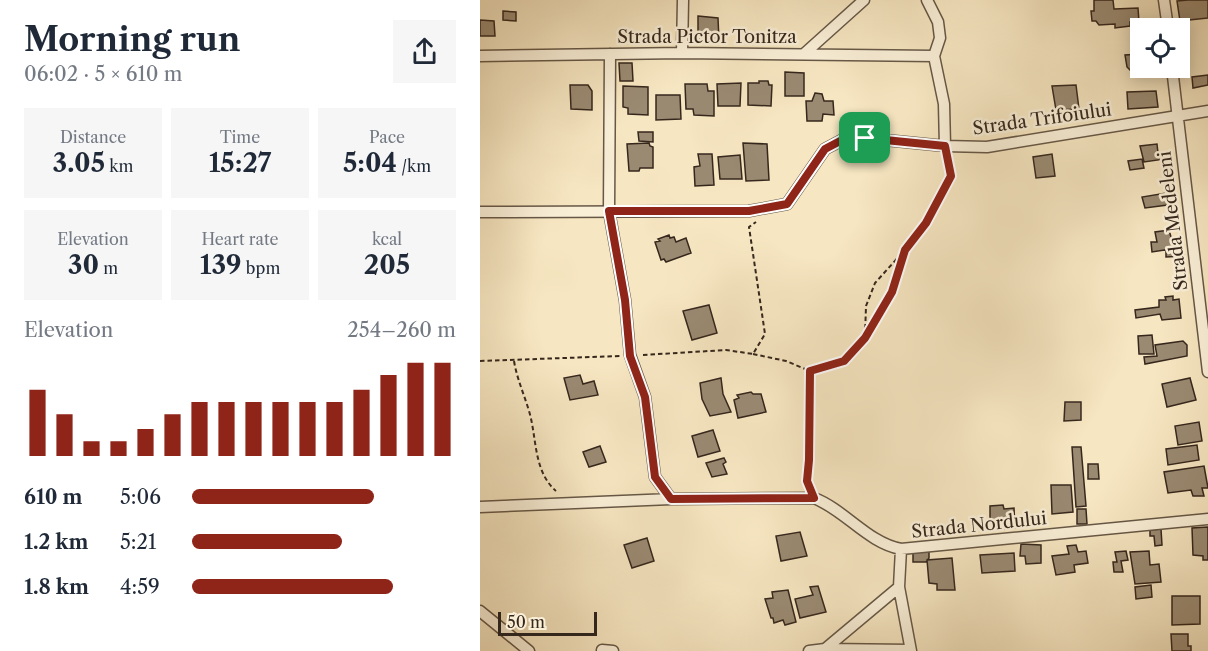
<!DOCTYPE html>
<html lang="en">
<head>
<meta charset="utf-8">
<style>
  :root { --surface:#fff; --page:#f6f6f7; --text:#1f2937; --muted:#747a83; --accent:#8f2418 }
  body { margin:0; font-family:"Libre Caslon Text",serif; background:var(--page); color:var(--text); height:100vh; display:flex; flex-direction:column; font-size:22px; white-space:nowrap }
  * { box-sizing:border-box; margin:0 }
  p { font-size:20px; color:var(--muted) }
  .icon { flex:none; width:33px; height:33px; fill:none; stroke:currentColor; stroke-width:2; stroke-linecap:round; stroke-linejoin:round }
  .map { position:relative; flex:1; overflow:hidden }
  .sheet { display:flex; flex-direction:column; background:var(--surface); width:480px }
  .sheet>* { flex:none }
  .fabs { position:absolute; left:650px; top:18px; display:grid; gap:12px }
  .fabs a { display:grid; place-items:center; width:60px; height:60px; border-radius:0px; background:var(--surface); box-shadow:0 3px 15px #0003; font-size:30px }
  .scale { position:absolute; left:18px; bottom:15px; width:99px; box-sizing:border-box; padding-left:6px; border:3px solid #36271d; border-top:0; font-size:16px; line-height:21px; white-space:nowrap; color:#36271d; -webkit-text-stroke:4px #f9efd7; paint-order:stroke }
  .pin { position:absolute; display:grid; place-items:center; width:51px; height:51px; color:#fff; margin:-26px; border-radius:12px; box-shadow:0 3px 9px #0006 }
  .round { display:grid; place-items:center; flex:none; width:63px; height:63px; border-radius:0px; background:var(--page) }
  .head { display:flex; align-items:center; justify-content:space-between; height:102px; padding:0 24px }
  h1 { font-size:33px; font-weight:700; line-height:45px }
  .stats { display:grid; grid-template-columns:repeat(3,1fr); gap:9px; height:102px; padding:6px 24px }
  .stats div { display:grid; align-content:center; border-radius:0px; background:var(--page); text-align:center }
  .stats b { font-size:26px; font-weight:700 }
  .stats small { font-size:16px; font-weight:400 }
  .stats p { font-size:16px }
  .chart { height:168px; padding:12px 24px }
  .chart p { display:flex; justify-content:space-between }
  .chart svg { width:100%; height:108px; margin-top:6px; stroke:var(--accent); stroke-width:6 }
  ul { padding:0 24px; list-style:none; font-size:20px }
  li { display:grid; grid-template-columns:96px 72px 1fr; align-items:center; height:45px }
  li i { height:15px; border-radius:8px; background:var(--accent) }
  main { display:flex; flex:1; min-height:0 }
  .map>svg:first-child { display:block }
</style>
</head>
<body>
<main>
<section class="sheet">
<div class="head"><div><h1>Morning run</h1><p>06:02 · 5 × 610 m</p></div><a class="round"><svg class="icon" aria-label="share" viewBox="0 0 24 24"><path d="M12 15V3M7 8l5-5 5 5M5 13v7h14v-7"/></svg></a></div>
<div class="stats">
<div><p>Distance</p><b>3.05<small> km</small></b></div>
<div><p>Time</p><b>15:27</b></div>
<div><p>Pace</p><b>5:04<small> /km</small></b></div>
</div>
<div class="stats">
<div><p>Elevation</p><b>30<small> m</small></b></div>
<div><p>Heart rate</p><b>139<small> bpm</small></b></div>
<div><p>kcal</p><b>205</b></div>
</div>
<div class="chart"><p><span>Elevation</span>254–260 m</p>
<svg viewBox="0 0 160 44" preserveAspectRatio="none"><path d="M5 44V17M15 44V27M25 44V38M35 44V38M45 44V33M55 44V27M65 44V22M75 44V22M85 44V22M95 44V22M105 44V22M115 44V22M125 44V17M135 44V11M145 44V6M155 44V6"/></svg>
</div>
<ul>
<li><b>610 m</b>5:06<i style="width:69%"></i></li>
<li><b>1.2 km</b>5:21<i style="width:57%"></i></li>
<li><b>1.8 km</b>4:59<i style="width:76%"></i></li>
</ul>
</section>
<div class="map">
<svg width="728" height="651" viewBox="0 0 728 651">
  <rect width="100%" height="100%" fill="#f6e6c1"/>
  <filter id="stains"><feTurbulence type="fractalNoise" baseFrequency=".00333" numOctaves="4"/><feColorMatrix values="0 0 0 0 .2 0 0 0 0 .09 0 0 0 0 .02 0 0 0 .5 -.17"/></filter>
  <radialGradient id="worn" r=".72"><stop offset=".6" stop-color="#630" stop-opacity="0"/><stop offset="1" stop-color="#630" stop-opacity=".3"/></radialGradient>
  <path fill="#9a8a72" stroke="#36271d" stroke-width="1.5" d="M614,0H633L634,9L658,8L659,22H650V26L635,28V24L619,25L616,21H612L611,11H614Z
    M708,0H728V18L700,21L697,1Z
    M23,11L36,12V21L23,20Z
    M218,16L238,18L239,41L218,40Z
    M0,20L14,21L15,36H0Z
    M660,54V68H663V70L651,71L647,67L645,55Z
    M139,63H152L153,81H140Z
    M305,72L324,73V96H305Z
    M728,75V85L713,88L712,77Z
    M279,81H288L289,85H292L291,106L268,105V83H279Z
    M261,83L260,106H238L237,84Z
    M205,84H227L228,91H234V116L214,115L213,109H206Z
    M90,85H108L112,91V110L91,109Z
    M596,85L599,109L576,110L572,86Z
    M143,86L168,87V115L148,114V108L143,107Z
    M676,91L678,107L648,109L647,92Z
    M335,93L342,94L344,101H353L354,115L343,114L342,121H327L326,101H332Z
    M176,95H200L201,119L176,120Z
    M158,132H173V142L159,141Z
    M169,143L170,146L173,147V168H160L159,171H149L147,144Z
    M263,143L287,144L289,180L266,181Z
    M677,144L678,153L683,152L685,159L664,162L660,146Z
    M218,154H232L234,185L215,186L214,167L220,166Z
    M572,154L575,176L556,178L553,157Z
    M260,155L262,179H240L238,157Z
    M662,159L664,168L650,170L648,161Z
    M692,192L695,204L665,208L662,197Z
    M689,230L691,237H696L697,248L672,252L671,242H677L675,232Z
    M189,235L190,238L194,237L196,242L206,238L211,253L186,262L184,259L181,260L175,242L180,241L178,239Z
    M691,249H703L704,256L686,257V251L691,252Z
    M693,296V300L699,299L701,318L682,320L680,314L656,318L655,310L679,307V300H686L685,297Z
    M229,305L237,333L212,340L203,311Z
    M672,335L674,354H659L658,336Z
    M703,341L707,345V356L665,364L664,357L677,356L675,345Z
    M100,375L103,384L114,381L118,395L90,400L84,378Z
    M241,378L243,394L251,412L230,416L222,399L220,383Z
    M710,378L716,400L687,407L682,384Z
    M271,392L273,394H281L286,412L258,418L254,400L259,398L257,395Z
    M585,402H601V420L584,421Z
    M719,422L722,441L698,445L695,426Z
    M233,430L240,451L218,457L212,436Z
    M717,445L719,460L688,465L686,449Z
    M120,446L126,462L109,467L103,452Z
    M592,447H601L606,506L596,507Z
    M244,458L246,462L243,464L247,474L232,477L226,463Z
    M608,464H618L619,479H608Z
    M724,466L728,488H722L724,496H713L711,490L688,493L684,472Z
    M571,485H591L593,512L572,514Z
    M523,505L524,509L534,508L535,528L514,530L510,517V506Z
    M597,509H606L607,524H597Z
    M728,527V560H723V556L713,555L712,528Z
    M681,529L682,545L675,546L674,536H670V530Z
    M320,532L327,556L301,561L296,536Z
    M167,538L174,561L152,568L144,545Z
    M541,544L561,545V563L546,564L545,556H540Z
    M596,545L598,552L606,551L608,563L594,565L595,572L576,575L572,556L589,554L587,546Z
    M433,550H449V558L446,562H433Z
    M646,551L648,560L641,561L643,572H634L633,562H637L635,552Z
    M669,551L670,565L679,564L681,582L655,584L650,552Z
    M534,553L535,571L502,573L500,555Z
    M472,558L475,590H457V584L449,583L447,560Z
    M671,585L672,597L656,599L655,587Z
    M338,586L346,612L320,618L315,599L333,595L330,587Z
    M308,590L316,622L305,625L303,620L294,623L293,618H291L285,599L293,598L292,592Z
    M692,596H720V624L692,625Z
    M691,634H708V646H711V651H692Z"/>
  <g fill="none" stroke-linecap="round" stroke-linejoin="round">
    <g stroke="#665746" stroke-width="13">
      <path id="minor" d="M447,0L458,22L460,38L454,56L464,104L465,146
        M684,0L688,28
        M202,53L203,0
        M325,53L384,0
        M130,54L129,211L145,300L150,355L165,397L175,477L191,499
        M0,56L202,53L454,56
        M692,68L728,372
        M0,212L269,211L307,204L345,149L362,140L385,138L465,146L507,147L728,111
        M0,507L191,499L334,498C365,510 388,543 421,549L728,519
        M421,549L419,587L431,651
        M0,611L49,651
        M345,649L419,587
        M122,650L133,651
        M329,651L345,649L430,650"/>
    </g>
    <path stroke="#36271d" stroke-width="2" stroke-dasharray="4.5 3" stroke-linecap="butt" d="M385,336L386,306L395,283L423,252
      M273,354L306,361L330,371L364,361L385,338L412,292L425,250L446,223L471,175L467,157
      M163,355L246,350L273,354L285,334L269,227L276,222
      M0,361L140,356
      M34,361C37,379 44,394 49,411C57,437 53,471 76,491
      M330,488L327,481L329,460L330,371"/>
    <use href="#minor" stroke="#f9efd7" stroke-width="10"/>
  </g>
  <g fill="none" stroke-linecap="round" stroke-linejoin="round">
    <g stroke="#fff" stroke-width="12">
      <path id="route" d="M385,138L465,146L471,176L446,223L425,250L412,292L385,338L364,361L330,371L329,460L327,481L334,498L191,499L175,477L165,397L150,356L145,300L129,211H269L307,204L345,149L362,140Z"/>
    </g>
    <use href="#route" stroke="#8f2418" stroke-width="8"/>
  </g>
  <g text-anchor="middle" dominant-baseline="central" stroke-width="5" stroke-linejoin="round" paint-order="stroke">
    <g font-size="18" fill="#36271d" stroke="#f9efd7">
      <text x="227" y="37">Strada Pictor Tonitza</text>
      <text transform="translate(562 119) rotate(-8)">Strada Trifoiului</text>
      <text transform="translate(693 221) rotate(-97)">Strada Medeleni</text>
      <text transform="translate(499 525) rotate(-6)">Strada Nordului</text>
    </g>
  </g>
  <rect width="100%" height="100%" filter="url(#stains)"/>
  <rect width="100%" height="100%" fill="url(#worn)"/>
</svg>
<div class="fabs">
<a><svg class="icon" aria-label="locate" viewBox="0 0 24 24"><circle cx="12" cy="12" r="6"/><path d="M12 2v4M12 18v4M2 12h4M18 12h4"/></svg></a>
</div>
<div class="scale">50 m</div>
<div class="pin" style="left:385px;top:138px;background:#1e9e55"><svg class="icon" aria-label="arrive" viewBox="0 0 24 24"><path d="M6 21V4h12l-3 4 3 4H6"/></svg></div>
</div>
</main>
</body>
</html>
